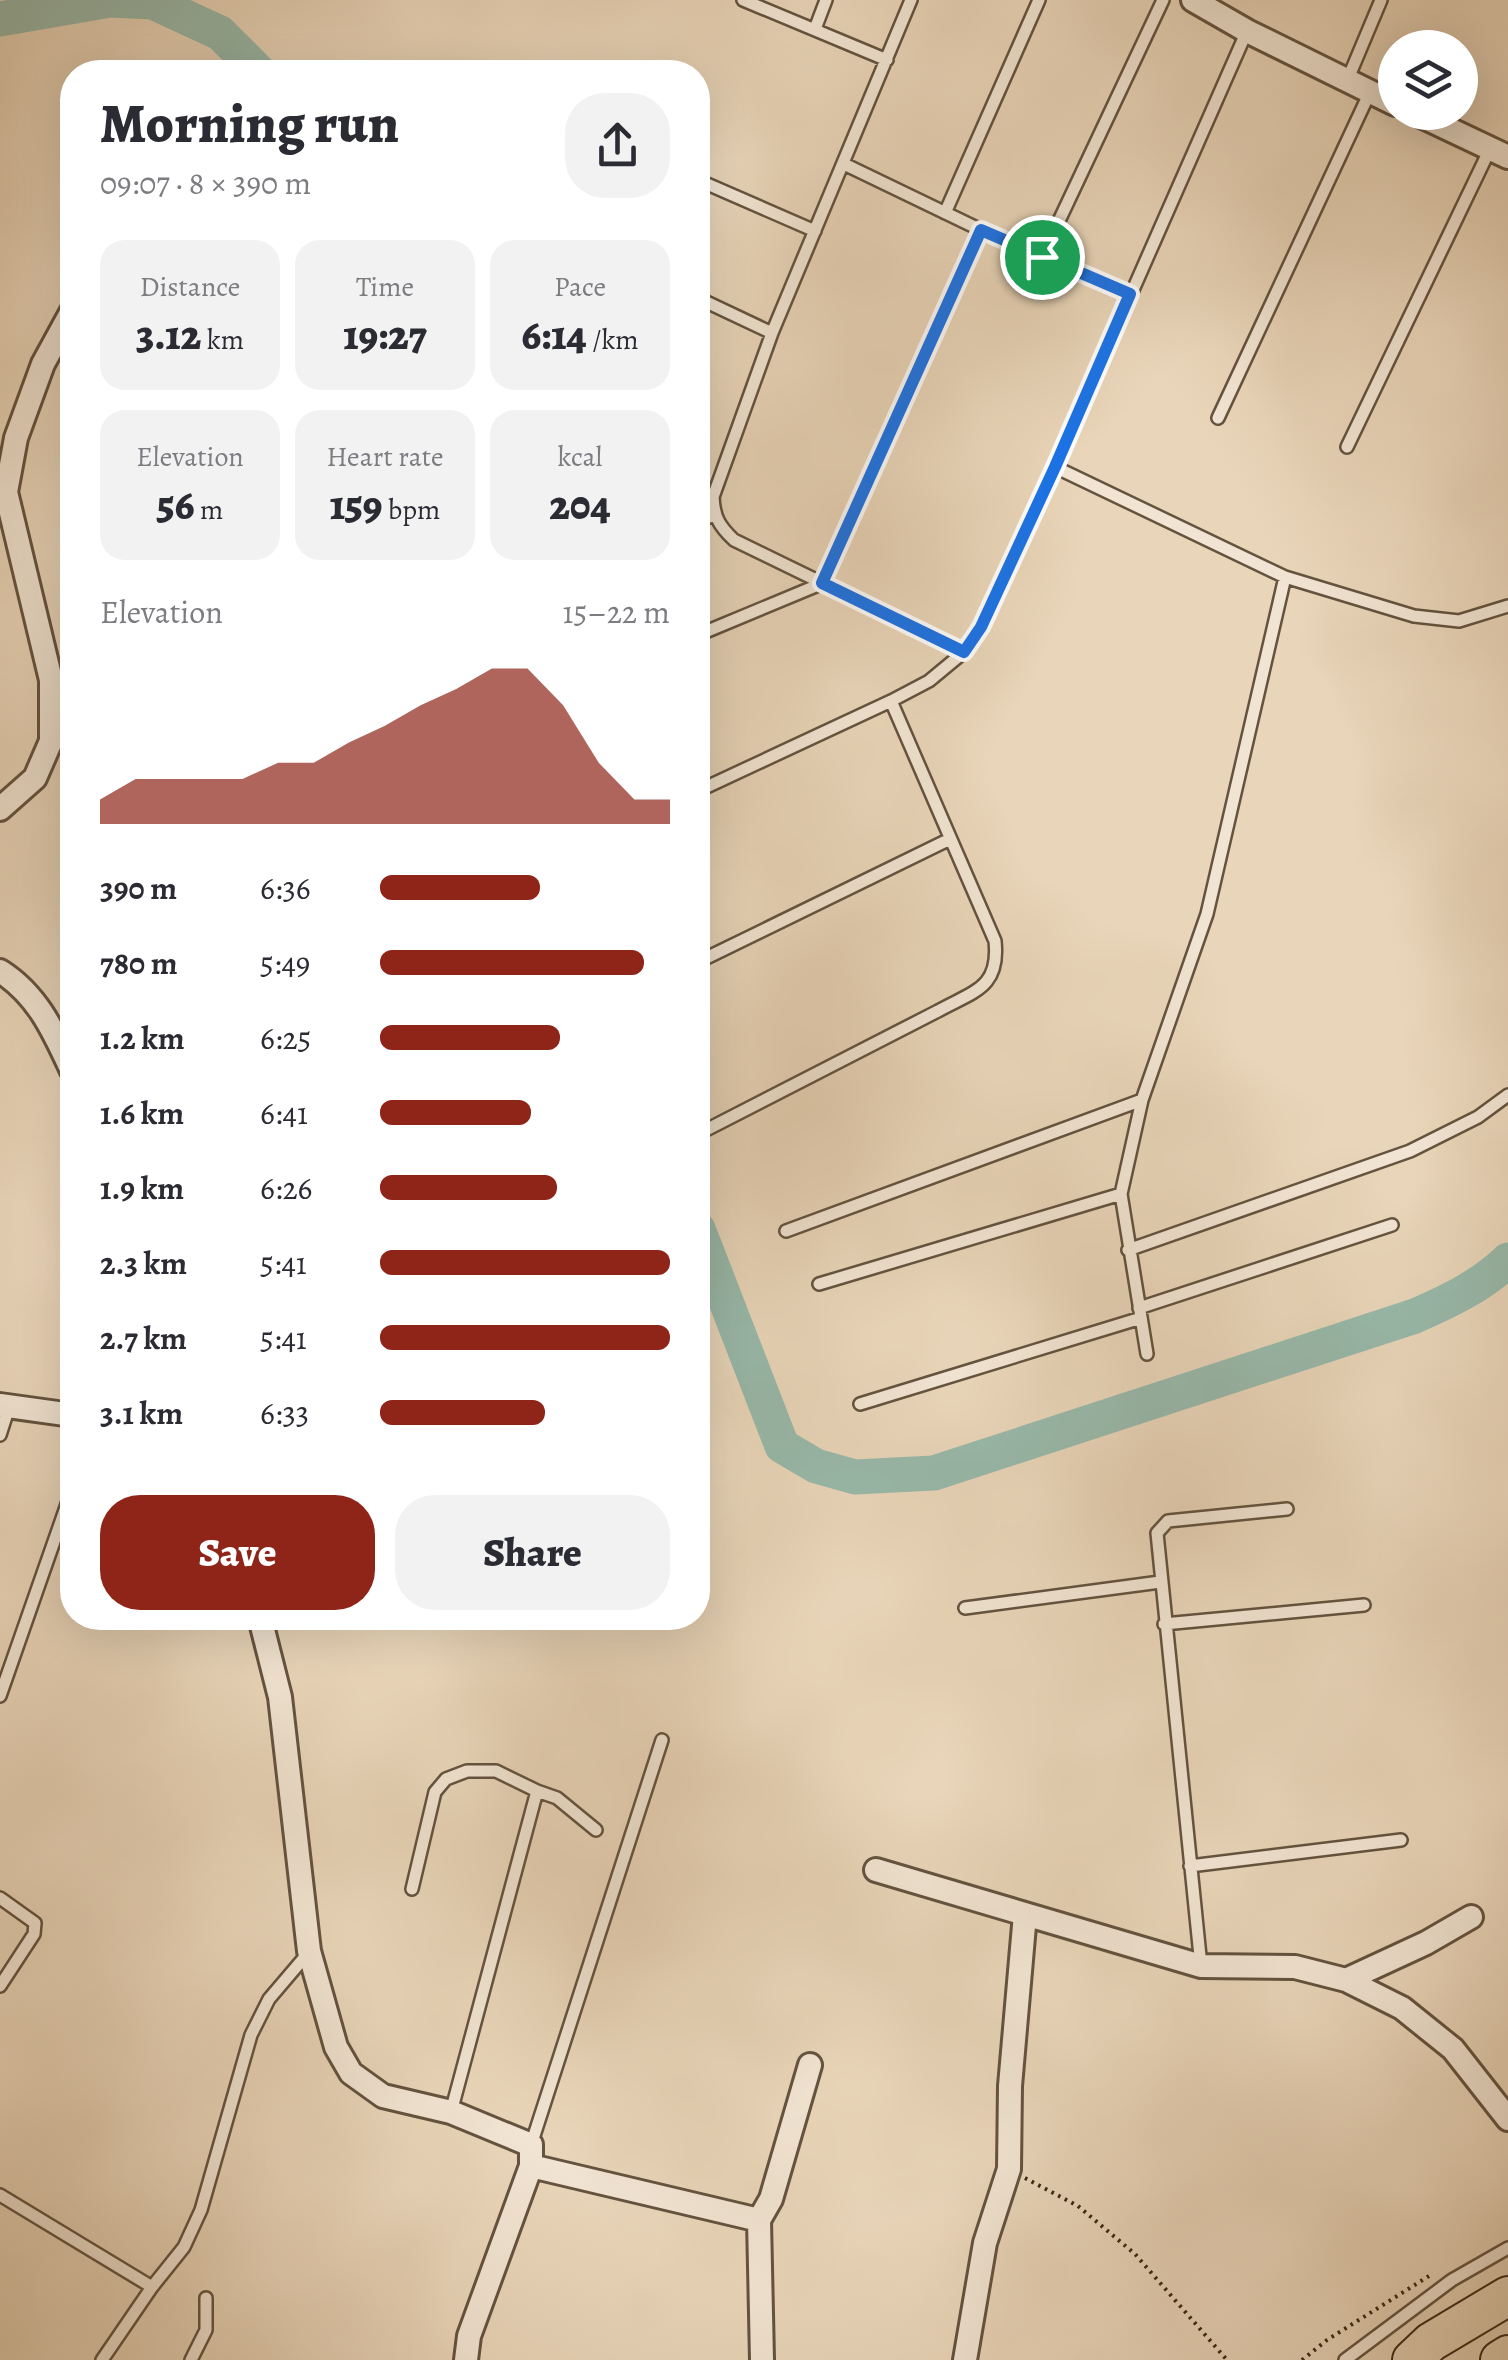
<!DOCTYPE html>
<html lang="en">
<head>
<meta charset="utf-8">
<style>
  :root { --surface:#fff; --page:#f2f2f3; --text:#2b2b33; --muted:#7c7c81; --accent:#8f2418 }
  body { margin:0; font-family:Alegreya,serif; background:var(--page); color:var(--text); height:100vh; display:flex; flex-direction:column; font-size:38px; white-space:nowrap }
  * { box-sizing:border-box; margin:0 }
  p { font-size:32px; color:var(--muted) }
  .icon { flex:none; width:55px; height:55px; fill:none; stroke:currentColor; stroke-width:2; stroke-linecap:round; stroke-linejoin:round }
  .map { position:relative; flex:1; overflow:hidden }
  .side { position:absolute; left:60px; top:60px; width:650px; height:1570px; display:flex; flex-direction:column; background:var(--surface); border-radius:40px; box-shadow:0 10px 40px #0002 }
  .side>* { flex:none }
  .buttons { position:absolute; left:1378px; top:30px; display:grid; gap:20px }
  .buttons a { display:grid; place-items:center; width:100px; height:100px; border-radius:50%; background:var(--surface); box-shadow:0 10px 40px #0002; font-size:50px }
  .pin { position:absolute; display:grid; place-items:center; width:85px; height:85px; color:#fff; margin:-42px; border:5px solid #fff; border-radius:50%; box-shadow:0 2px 10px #0007 }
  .round { display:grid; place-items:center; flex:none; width:105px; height:105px; border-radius:40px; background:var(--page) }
  .overview { display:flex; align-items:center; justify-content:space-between; height:170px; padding:0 40px }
  h1 { font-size:55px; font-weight:800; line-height:75px }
  .stats { display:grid; grid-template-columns:repeat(3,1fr); gap:15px; height:170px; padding:10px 40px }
  .stats div { display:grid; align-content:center; border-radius:25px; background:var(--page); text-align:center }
  .stats b { font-size:42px; font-weight:800 }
  .stats small { font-size:28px; font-weight:400 }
  .stats p { font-size:28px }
  .chart { height:280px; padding:20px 40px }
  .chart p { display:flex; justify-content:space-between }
  .chart svg { width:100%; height:180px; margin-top:10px; fill:var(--accent); opacity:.7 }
  .cta { display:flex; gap:20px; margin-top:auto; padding:20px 40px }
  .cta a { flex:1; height:115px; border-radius:40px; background:var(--accent); color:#fff; font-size:40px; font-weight:800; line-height:115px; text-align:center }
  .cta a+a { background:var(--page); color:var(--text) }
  ul { padding:0 40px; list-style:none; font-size:32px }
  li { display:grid; grid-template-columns:160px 120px 1fr; align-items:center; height:75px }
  li i { height:25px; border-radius:12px; background:var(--accent) }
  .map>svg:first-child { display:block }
</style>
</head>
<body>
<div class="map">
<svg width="1508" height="2360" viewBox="0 0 1508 2360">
  <rect width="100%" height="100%" fill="#e9d5b9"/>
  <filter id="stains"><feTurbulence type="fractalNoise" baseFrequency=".002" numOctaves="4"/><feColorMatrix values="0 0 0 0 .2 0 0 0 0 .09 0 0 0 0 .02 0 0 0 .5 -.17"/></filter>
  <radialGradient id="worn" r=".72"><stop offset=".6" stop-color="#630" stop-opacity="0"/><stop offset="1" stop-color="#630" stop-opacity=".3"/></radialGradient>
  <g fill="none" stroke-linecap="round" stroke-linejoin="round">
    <path stroke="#98b9aa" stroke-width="35" d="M0,19L110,0L153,2L220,33L259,72
      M698,1229L782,1446L816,1466L855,1477L934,1473L1415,1316C1449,1301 1481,1286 1508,1260"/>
    <g stroke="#64533f" stroke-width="16">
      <path id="service" d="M743,0L887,60
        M911,0L772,333L713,497C714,517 719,526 734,540L964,652
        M815,29L826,0
        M1347,81L1381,0
        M844,164L981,230L1130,294
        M698,180L815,231
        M945,213L1039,0
        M1042,257L1163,0
        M698,298L772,333
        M1218,418L1370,92
        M1347,447L1490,149
        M1055,467L1285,577L1207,914L1142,1100L1121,1194L1147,1354
        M698,490L713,497
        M698,519L714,516
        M1285,577L1414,616L1459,621L1508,606
        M698,635L823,583L981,230
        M698,791L891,701L929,681L964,652L981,627L1055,467L1247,31
        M698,962L950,839
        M706,1130L938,1011C974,991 1000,988 995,941L891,701
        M786,1231L1142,1100
        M1128,1250L1410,1151L1478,1117L1508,1095
        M819,1284L1121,1194
        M1139,1308L1392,1225
        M860,1404L1141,1318
        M0,1435L9,1407
        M965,1608L1160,1582
        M1164,1624L1364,1605
        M0,1696L72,1490
        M1190,1866L1401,1840
        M412,1889L435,1792L446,1779L467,1771H496L537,1791
        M0,1898L35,1923L34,1934L0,1986
        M1201,1966L1157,1533L1168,1521L1287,1509
        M451,2112L537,1791L557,1798L596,1830
        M531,2145L662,1740
        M0,2195L152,2287L102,2360
        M152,2287L184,2247L201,2210L251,2035L269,1999L309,1952
        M191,2360L206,2330V2298
        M1345,2360L1452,2280L1508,2248"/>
    </g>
    <g stroke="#64533f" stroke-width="28">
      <path id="minor" d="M1193,0L1247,31L1395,104
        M1413,112L1508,157
        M0,809L35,778L51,741V680L6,492L16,438L43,364L72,311
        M0,971C38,995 54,1032 72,1071
        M0,1405L72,1415
        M260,1618L280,1697L309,1951L336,2047L351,2073L383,2096L451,2112L531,2145V2166L469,2336L466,2360
        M876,1870L1201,1966L1295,1967L1346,1980L1402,2008L1453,2049L1508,2119
        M1346,1980L1426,1943L1471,1917
        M531,2166L759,2220
        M762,2360L759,2220L771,2199L810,2065
        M965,2360L985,2243L1009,2169L1010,2086L1025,1914"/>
    </g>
    <g stroke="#372816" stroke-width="42">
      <path id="trunk" d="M1412,2360L1431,2342L1508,2296
        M1500,2360L1508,2355"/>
    </g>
    <path stroke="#372816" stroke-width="4" stroke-dasharray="2.5 5" stroke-linecap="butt" d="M1025,2178L1078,2206L1135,2254L1227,2360
      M1302,2360L1327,2340L1429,2276"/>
    <use href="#service" stroke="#f1e4d2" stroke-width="11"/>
    <use href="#minor" stroke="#f1e4d2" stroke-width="22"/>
    <use href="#trunk" stroke="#e9d5b9" stroke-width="38"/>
  </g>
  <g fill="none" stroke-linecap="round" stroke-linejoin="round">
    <g stroke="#fff" stroke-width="20">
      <path id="route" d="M981,230L1130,294L1055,467L981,627L964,652L822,583Z"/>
    </g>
    <use href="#route" stroke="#1a73e8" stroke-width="12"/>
  </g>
  <rect width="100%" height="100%" filter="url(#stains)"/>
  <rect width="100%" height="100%" fill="url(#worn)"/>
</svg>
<div class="buttons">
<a><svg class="icon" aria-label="layers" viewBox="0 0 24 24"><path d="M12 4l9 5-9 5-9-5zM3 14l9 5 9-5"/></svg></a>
</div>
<div class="pin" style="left:1042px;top:257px;background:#1e9e55"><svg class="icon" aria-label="arrive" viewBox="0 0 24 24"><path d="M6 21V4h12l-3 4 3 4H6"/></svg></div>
<section class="side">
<div class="overview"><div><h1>Morning run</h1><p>09:07 · 8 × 390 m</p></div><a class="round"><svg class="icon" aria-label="share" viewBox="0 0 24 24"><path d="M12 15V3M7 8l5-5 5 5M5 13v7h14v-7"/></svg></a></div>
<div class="stats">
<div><p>Distance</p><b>3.12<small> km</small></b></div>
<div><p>Time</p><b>19:27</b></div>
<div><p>Pace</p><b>6:14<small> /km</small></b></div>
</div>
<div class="stats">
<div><p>Elevation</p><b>56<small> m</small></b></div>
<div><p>Heart rate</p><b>159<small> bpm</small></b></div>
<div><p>kcal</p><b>204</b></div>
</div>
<div class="chart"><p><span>Elevation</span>15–22 m</p>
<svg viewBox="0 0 160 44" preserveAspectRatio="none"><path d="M0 44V38L10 33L20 33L30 33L40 33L50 29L60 29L70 24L80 20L90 15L100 11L110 6L120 6L130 15L140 29L150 38L160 38V44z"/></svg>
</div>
<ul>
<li><b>390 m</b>6:36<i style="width:55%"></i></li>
<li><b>780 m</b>5:49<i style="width:91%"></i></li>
<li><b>1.2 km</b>6:25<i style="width:62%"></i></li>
<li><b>1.6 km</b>6:41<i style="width:52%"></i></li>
<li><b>1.9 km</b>6:26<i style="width:61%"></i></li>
<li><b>2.3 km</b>5:41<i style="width:100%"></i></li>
<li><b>2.7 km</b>5:41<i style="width:100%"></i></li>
<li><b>3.1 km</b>6:33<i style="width:57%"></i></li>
</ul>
<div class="cta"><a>Save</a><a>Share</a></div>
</section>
</div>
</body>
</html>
